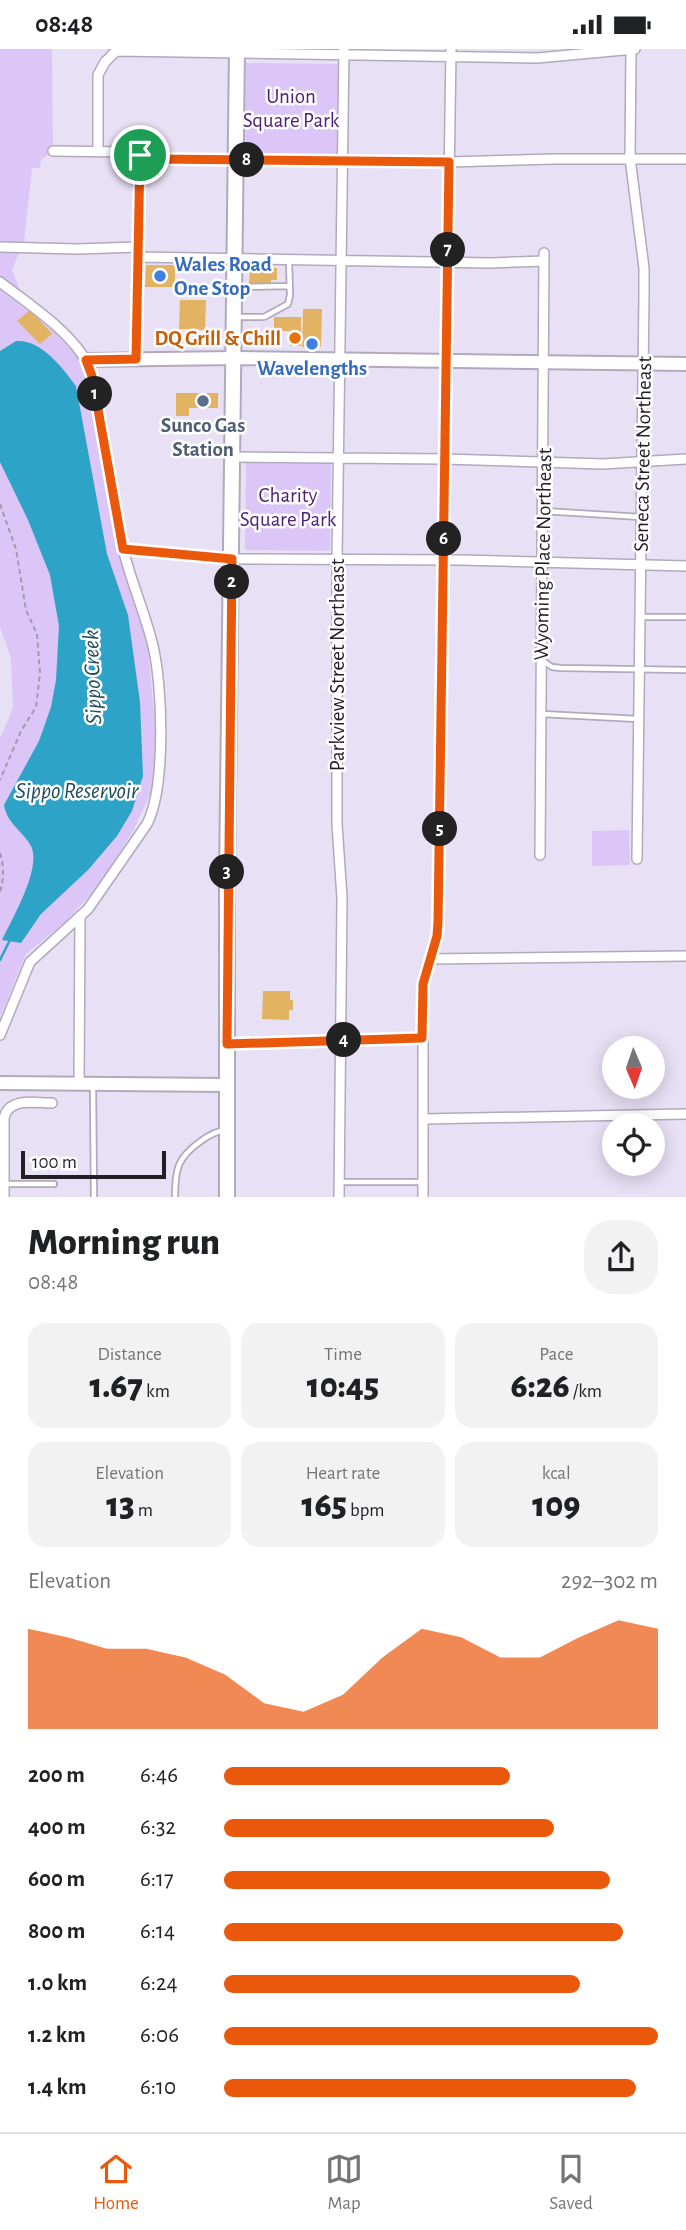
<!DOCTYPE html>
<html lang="en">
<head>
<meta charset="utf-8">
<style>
  :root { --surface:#fff; --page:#f2f2f2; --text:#202124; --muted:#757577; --line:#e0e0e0; --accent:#ea580c }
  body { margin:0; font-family:"Alegreya Sans",sans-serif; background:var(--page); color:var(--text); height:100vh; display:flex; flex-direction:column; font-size:26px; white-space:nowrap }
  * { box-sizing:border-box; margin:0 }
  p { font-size:23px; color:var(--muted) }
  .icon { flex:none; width:38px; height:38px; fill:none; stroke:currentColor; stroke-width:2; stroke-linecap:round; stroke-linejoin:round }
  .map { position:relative; height:1148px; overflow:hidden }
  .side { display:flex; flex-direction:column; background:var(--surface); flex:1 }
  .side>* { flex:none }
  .needle { width:46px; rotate:178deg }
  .tools { position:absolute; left:602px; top:987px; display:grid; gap:14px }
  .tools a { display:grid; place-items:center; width:63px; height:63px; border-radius:50%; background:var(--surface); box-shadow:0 4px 18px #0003; font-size:35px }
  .scale { position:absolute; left:21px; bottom:18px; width:145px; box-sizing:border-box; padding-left:7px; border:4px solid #211e26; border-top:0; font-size:19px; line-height:24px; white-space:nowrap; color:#211e26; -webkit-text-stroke:5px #fff; paint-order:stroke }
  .pin { position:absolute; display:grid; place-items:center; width:60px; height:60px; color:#fff; margin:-30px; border:4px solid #fff; border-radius:50%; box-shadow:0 2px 7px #0007 }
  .km { position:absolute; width:35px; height:35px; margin:-18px; border-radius:50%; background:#222; color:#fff; font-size:19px; line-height:35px; text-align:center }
  .round { display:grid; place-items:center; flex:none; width:74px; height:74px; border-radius:28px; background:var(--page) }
  .overview { display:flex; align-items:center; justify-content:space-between; height:119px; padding:0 28px }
  h1 { font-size:38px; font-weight:800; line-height:52px }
  .metrics { display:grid; grid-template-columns:repeat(3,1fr); gap:10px; height:119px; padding:7px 28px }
  .metrics div { display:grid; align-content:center; border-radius:18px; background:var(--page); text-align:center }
  .metrics b { font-size:35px; font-weight:800 }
  .metrics small { font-size:19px; font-weight:400 }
  .metrics p { font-size:19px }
  .chart { height:196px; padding:14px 28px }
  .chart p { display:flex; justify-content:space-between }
  .chart svg { width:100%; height:126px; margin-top:7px; fill:var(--accent); opacity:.7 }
  ul { padding:0 28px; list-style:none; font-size:23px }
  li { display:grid; grid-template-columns:112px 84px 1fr; align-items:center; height:52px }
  li i { height:18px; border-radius:9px; background:var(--accent) }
  .status { display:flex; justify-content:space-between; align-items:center; height:49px; padding:0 35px; background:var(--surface); direction:ltr }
  .status svg { height:19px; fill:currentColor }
  .tabs { display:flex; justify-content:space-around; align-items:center; height:98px; border-top:2px solid var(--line); background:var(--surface); font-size:19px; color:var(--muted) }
  .tabs a { display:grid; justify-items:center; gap:4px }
  .tabs .active { color:var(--accent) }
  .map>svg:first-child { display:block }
</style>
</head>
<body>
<div class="status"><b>08:48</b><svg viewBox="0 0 49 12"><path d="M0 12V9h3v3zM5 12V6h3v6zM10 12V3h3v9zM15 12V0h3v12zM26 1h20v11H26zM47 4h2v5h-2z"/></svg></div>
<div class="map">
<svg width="686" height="1149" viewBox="0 0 686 1149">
  <rect width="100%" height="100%" fill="#e8e0f4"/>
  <path fill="#dbc6f7" d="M0,0H52L53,102L41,111L40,119H32L24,192L12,221L25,254L76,306L86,321L122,517L147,591L156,684L154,737L133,782L98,838L65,873L26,905L0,968V689L13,659L11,609L0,578Z
    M246,14L338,15L337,105L245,104Z
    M246,414L331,415L330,502L245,501Z
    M629,781L630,816L592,817V782Z"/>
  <path fill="#2ea3c8" d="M16,292C41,290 62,318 76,337L107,505L128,566L140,653L143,727L132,762L117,787L88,821L41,865L21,894L2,891C12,870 42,819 31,797C23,782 7,775 4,756L39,692L51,658L56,631L59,577L50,526L28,471L0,413V302Z"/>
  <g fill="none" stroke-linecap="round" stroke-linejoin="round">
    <path stroke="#2ea3c8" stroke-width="2.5" d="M0,911L11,889"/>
  </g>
  <path fill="#e2b362" d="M146,216H175V238H145Z
    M250,219H277V231H271V236L249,235Z
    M180,251H206L205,281L179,280Z
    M303,260H322L321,298H302Z
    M30,261L52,285L40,295L17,272Z
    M274,268H301V297H290V282H274Z
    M176,344H218V359H189V367H176Z
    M263,942H290V951H293V961H289V971L262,970Z"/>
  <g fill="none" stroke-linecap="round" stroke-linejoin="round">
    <g stroke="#b1a9bc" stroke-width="8">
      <path id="lane" d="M238,238L290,237
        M235,268H264L288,255L290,246L289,211
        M543,462L641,468
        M641,568H686
        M543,612L552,618L561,619L686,621
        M542,665L638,670
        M93,1037L94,1149
        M340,1133H422
        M5,1135H54
        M175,1149C175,1120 177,1109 201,1092C209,1086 216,1082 226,1081"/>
    </g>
    <g stroke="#b1a9bc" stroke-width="12">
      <path id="street" d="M631,0L630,109L644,219V246L637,810
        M118,2L537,9L635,0
        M53,102L131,103L157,110L449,113L554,110H686
        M98,103V26L105,13L118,0
        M0,198L77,200L138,198
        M138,208L491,214L544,212
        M0,233C29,255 73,284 89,317L123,500C131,532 144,562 152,593C163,634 166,738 147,775L88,860L30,913L0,986
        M136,310L140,106
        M233,408L445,410L603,415L686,410
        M123,500L232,510L460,511L686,517
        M540,806L544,204
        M430,910L686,907
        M227,995L422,989
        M79,1035L80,867
        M423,1070L686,1065
        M4,1149V1069C9,1048 35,1054 52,1054
        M339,1149L342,849L337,775V510L344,0
        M423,1149V935L437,887L438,873L451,0"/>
    </g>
    <g stroke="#b1a9bc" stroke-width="16">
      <path id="secondary" d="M87,311L234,309L686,315
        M0,1034L226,1036"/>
    </g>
    <g stroke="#b1a9bc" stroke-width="18">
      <path id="primary" d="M227,1149V830L237,0"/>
    </g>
    <path stroke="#a19baa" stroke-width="2" stroke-dasharray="5 3.5" stroke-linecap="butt" d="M0,455L16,500L26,561L37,585L40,624L36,658L21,682L0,731
      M0,804C4,817 4,829 0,843"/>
    <use href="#lane" stroke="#fff" stroke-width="4.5"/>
    <use href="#street" stroke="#fff" stroke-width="9"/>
    <use href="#secondary" stroke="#fff" stroke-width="12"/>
    <use href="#primary" stroke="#fff" stroke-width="14"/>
  </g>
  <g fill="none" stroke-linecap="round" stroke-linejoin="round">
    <g stroke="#fff" stroke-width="14">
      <path id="route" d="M140,106L156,110L449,113L438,873L437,887L423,935L422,989L227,995L232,510L123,500L92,327L86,311L136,310Z"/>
    </g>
    <use href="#route" stroke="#ea580c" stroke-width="9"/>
  </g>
  <g fill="#3f7fe0" stroke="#fff" stroke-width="2.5">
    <circle cx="160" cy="227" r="7"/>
    <circle cx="312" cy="295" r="7"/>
  </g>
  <circle fill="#e8710a" stroke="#fff" stroke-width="2.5" cx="295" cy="289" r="7"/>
  <circle fill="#5c6f8a" stroke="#fff" stroke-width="2.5" cx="203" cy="352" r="7"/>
  <g text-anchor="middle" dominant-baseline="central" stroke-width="5" stroke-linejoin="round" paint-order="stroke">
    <g font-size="21" fill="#502179" stroke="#fff">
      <text x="291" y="47">Union<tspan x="291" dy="24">Square Park</tspan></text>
      <text x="288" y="446">Charity<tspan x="288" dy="24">Square Park</tspan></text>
    </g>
    <g font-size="21" font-weight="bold" fill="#366cbe" stroke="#fff" text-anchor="start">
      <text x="174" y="215">Wales Road<tspan x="174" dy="24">One Stop</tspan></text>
      <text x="312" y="319" text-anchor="middle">Wavelengths</text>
    </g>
    <g font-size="21" font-weight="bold" fill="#c56008" stroke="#fff" text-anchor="end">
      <text x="281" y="289">DQ Grill &amp; Chill</text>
    </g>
    <g font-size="21" font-weight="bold" fill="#4e5e75" stroke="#fff">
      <text x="203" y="376">Sunco Gas<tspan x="203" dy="24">Station</tspan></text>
    </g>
    <g font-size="21" fill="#211e26" stroke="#fff">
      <text transform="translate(643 405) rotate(-89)">Seneca Street Northeast</text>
      <text transform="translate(543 505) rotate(-89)">Wyoming Place Northeast</text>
      <text transform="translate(337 616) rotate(-90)">Parkview Street Northeast</text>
    </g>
    <g font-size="23" font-style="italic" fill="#204e5f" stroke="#fff">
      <text transform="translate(93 628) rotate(-92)">Sippo Creek</text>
      <text x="77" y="742">Sippo Reservoir</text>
    </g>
  </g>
</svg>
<div class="tools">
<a><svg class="needle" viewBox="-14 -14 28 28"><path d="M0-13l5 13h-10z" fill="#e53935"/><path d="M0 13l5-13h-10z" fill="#757577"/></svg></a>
<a><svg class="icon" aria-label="locate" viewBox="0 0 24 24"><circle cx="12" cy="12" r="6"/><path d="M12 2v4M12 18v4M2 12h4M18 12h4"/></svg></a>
</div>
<div class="scale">100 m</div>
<div class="pin" style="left:140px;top:106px;background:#1e9e55"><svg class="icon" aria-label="arrive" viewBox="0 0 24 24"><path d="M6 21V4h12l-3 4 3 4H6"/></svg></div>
<b class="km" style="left:95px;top:345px">1</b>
<b class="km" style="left:232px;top:533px">2</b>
<b class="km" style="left:227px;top:823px">3</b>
<b class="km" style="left:344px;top:991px">4</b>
<b class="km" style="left:440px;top:780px">5</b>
<b class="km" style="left:444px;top:490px">6</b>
<b class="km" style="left:448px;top:201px">7</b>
<b class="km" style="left:247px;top:111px">8</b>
</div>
<section class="side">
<div class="overview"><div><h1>Morning run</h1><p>08:48</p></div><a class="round"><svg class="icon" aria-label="share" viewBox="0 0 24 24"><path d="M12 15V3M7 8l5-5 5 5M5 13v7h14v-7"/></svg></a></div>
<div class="metrics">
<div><p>Distance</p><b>1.67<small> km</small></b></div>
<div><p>Time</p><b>10:45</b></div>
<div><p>Pace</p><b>6:26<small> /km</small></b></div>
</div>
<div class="metrics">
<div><p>Elevation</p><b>13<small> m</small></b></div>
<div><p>Heart rate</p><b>165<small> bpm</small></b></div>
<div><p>kcal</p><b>109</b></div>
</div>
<div class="chart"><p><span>Elevation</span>292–302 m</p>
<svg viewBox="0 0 160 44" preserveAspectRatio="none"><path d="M0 44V9L10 12L20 16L30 16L40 19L50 25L60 35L70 38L80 32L90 19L100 9L110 12L120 19L130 19L140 12L150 6L160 9V44z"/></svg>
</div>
<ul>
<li><b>200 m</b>6:46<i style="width:66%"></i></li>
<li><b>400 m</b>6:32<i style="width:76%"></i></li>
<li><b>600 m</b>6:17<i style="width:89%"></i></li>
<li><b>800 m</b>6:14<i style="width:92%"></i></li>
<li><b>1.0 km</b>6:24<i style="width:82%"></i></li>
<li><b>1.2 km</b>6:06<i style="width:100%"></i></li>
<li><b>1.4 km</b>6:10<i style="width:95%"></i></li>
</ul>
</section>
<nav class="tabs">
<a class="active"><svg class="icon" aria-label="home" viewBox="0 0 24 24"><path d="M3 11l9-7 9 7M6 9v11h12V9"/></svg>Home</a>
<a><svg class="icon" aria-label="map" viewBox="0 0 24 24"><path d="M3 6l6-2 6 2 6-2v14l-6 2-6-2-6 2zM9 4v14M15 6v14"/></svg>Map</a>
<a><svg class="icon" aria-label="saved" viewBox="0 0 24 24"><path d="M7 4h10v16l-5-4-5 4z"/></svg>Saved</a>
</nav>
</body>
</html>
